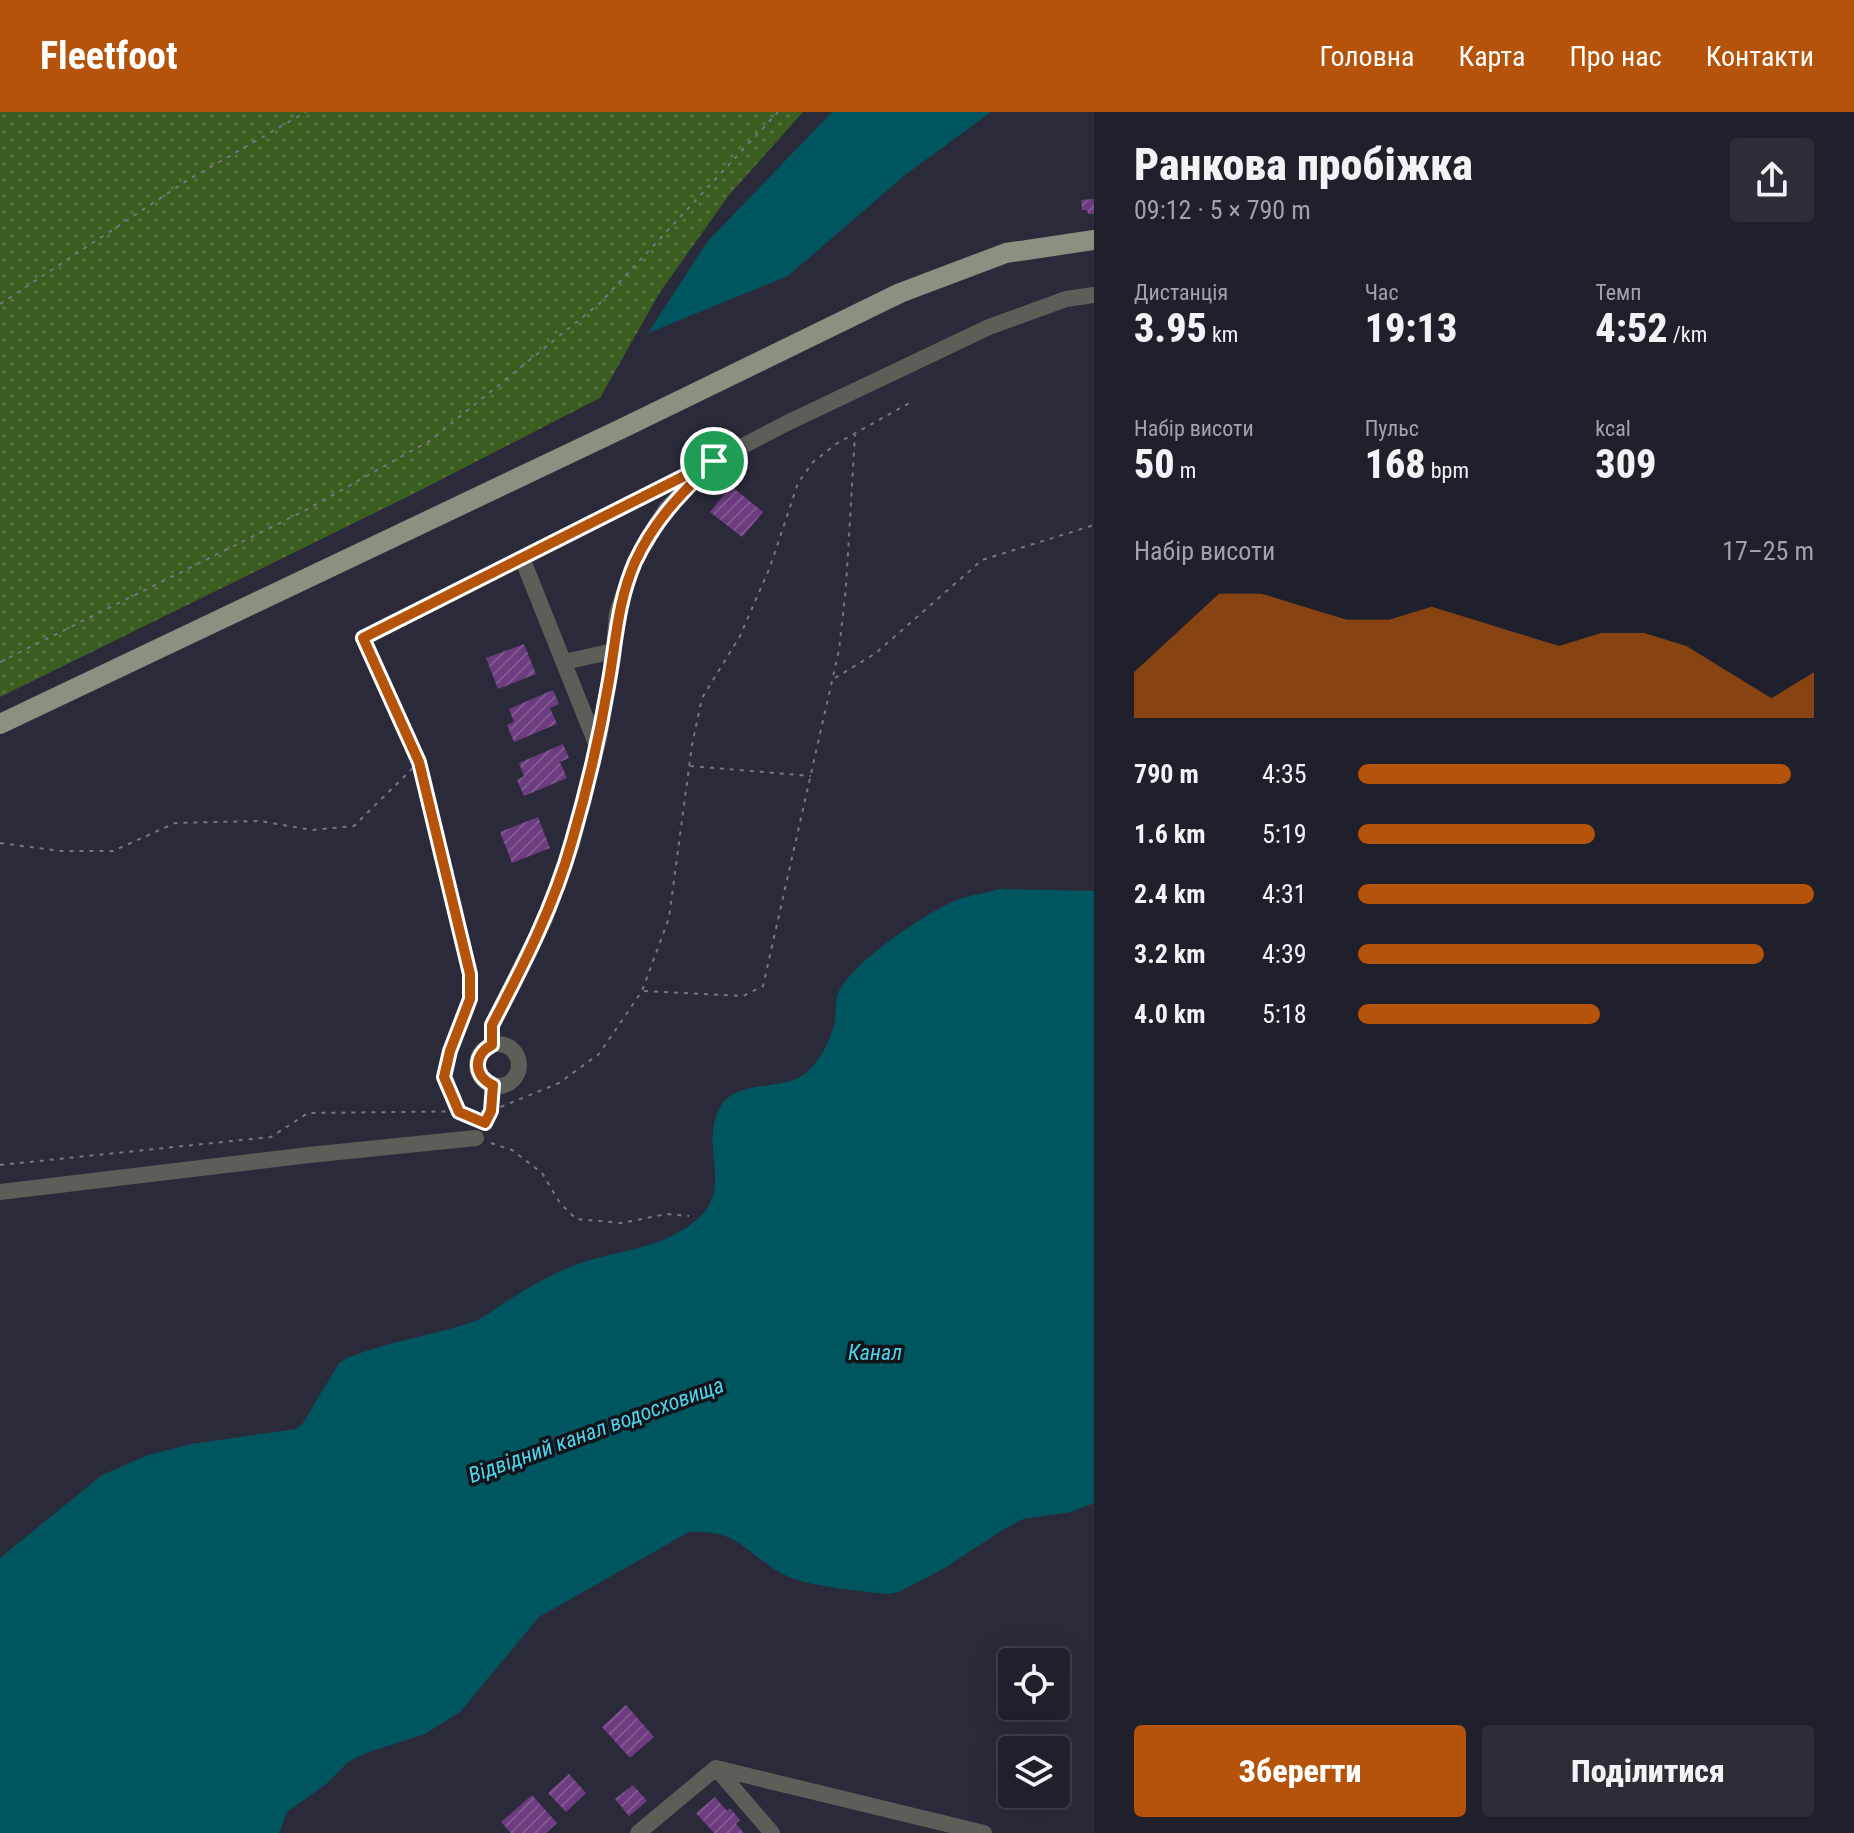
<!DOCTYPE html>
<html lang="uk">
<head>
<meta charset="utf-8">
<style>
  :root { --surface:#20202c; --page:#2d2d38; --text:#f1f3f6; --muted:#a2a3a9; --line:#3d3e48; --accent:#b45309 }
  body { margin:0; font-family:"Roboto Condensed",sans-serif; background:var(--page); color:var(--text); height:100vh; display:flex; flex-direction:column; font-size:30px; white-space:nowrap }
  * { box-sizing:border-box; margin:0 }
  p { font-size:26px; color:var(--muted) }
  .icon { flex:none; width:44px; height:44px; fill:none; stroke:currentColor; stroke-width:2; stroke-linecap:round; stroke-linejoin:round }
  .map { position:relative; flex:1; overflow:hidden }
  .drawer { display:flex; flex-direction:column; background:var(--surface); width:760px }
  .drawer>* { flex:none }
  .fabs { position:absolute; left:998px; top:1536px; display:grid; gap:16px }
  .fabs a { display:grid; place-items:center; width:72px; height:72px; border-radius:8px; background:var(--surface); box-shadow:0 8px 32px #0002,0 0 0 2px var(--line); font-size:40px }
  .pin { position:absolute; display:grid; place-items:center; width:68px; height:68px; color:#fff; margin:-34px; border:4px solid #fff; border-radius:50%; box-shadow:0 2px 8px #0007 }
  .round { display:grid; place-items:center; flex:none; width:84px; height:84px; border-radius:8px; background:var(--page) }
  .overview { display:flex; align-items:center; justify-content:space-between; height:136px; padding:0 40px }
  h1 { font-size:44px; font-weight:800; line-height:60px }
  .stats { display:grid; grid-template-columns:repeat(3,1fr); gap:12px; height:136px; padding:8px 40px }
  .stats div { display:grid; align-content:center }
  .stats b { font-size:40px; font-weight:800 }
  .stats small { font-size:22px; font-weight:400 }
  .stats p { font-size:22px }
  .chart { height:224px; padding:16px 40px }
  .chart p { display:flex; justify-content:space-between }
  .chart svg { width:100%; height:144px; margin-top:8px; fill:var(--accent); opacity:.7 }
  .primary-button { display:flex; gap:16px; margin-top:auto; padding:16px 40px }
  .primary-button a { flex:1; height:92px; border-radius:8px; background:var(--accent); color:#fff; font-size:32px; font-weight:800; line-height:92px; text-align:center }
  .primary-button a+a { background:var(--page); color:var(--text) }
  ul { padding:0 40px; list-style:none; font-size:26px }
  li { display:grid; grid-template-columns:128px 96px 1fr; align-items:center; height:60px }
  li i { height:20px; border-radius:10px; background:var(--accent) }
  header { display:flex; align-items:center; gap:48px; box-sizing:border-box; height:112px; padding:0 40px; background:var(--accent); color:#fff }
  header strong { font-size:38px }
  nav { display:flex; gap:44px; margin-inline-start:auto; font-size:28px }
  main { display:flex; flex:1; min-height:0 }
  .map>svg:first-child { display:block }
</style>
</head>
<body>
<header>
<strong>Fleetfoot</strong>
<nav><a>Головна</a><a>Карта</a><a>Про нас</a><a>Контакти</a></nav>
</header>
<main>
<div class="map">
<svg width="1094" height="1721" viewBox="0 0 1094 1721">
  <defs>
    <pattern id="grass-dots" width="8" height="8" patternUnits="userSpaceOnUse" patternTransform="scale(2)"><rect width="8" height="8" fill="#3b5d1f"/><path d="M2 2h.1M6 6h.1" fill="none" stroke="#577440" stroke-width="1.8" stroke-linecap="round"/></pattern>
    <pattern id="building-hatch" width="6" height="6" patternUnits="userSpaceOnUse" patternTransform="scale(2)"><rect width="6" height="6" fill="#6d3b7f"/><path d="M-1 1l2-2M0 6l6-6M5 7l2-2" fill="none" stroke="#815791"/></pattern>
  </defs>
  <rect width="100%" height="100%" fill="#2b2a3b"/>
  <path fill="url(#grass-dots)" d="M0,0H803L729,83L660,180L600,286L411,383L0,585Z"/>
  <path fill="#00565f" d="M832,0H991L905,63L788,164L648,221L707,130Z
    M1000,777L1094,779V1391L1071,1400L1023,1407L1001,1419L943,1457L899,1480L888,1482C864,1480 809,1474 789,1465C748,1446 742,1416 689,1420L539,1505L460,1600L425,1622L366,1641L348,1650L325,1673L287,1700L279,1721H0V1446L102,1363L148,1343L191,1332L296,1317L303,1311L339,1251L347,1246C388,1229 433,1224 475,1209C485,1205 492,1199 501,1193C522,1179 546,1165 570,1155C614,1137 654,1141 694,1110C736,1076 699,1040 719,997C734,966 784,980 806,961C820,949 832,926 835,908C836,900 835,892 837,884C848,852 928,799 959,787C972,783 987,781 1000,777Z"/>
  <path fill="url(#building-hatch)" d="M1094,87V102H1088L1087,98H1082L1081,88Z
    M731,374L763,400L742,425L710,400Z
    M524,532L536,562L498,577L486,546Z
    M553,578L559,592L550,596L557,612L514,630L507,613L514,610L509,597Z
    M563,632L569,646L560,650L567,666L524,684L517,668L524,664L519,651Z
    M538,705L550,736L512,751L500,720Z
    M626,1593L654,1625L630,1646L602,1615Z
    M569,1662L586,1681L566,1700L548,1681Z
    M633,1673L647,1689L629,1704L615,1687Z
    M532,1683L557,1711L546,1721H511L501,1710Z
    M715,1685L727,1699L730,1696L740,1708L736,1712L744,1721H714L696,1701Z"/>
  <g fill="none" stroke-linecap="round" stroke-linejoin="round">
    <path stroke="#767583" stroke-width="2" stroke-dasharray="4 6" stroke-linecap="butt" d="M0,192L188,68L306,0
      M0,550L304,399L431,328L600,191L778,0
      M835,566L876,541L982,448L1094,413
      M420,651L470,862V887L450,939L444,965L459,1000L485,1011
      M690,654L811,664
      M0,731L60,739H113L175,711L260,709L312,718L354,714L419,650L369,539
      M644,879L743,884L763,874L839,538L846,475L855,323
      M485,1010L491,999L493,973
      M491,1031L512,1038L542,1061L560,1091L576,1107L622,1111L667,1102L689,1104
      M0,1053L271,1025L308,1001L491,999L559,971L599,942L642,879L669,806L692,633L702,586L740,524L770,455L798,371L813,350L836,332L911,290"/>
    <path stroke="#5c5f57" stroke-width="16" d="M363,526L522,446
      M564,550L614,539
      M597,634L522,446L701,356
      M477 953a21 21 0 1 1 42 0a21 21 0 1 1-42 0Z
      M492,933V913L545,807L572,732L599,626L613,547L617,501L635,449L666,397L714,349L787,311L989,215L1066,187L1094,183
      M0,1080L309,1043L476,1026
      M716,1656L772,1721
      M638,1721L716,1656L984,1721"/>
    <path stroke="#8b9180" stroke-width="20" d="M0,612L623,316L900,181L1006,141L1094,128"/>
  </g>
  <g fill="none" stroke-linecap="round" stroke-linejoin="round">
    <g stroke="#fff" stroke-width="16">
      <path id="route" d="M714,349C681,382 655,407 635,450C617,491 616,531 608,574C599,627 587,678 572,729C554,794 523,854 492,913V933C472,943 474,965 493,973L491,999L485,1011L459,1000L444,965L450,939L470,887V862L419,650L363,526Z"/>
    </g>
    <use href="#route" stroke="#b45309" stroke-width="10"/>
  </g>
  <g text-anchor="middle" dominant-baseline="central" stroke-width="7" stroke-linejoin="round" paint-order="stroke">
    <g font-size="22" font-style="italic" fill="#4bd7e9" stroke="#14131b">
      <text x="875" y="1240">Канал</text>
      <text transform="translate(596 1318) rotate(-20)">Відвідний канал водосховища</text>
    </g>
  </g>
</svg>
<div class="fabs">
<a><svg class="icon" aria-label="locate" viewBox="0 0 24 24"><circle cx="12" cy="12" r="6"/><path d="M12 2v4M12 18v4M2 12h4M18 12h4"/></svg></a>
<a><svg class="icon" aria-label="layers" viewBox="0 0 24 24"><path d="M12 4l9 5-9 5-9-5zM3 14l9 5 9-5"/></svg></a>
</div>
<div class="pin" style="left:714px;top:349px;background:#1e9e55"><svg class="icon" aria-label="arrive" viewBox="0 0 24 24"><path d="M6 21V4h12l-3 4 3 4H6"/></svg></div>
</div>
<section class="drawer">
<div class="overview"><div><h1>Ранкова пробіжка</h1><p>09:12 · 5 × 790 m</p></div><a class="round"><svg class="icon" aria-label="share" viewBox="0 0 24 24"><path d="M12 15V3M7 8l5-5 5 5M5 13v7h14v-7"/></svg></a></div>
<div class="stats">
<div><p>Дистанція</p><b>3.95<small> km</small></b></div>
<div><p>Час</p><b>19:13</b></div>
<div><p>Темп</p><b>4:52<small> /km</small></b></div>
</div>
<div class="stats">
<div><p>Набір висоти</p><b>50<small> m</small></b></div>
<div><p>Пульс</p><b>168<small> bpm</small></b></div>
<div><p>kcal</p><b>309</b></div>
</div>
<div class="chart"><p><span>Набір висоти</span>17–25 m</p>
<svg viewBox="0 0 160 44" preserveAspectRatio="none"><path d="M0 44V30L10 18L20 6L30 6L40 10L50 14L60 14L70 10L80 14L90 18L100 22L110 18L120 18L130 22L140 30L150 38L160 30V44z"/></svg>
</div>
<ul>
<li><b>790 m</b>4:35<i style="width:95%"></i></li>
<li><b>1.6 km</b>5:19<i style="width:52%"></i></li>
<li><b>2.4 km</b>4:31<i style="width:100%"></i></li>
<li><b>3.2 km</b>4:39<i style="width:89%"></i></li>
<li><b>4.0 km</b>5:18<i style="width:53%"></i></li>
</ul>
<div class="primary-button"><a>Зберегти</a><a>Поділитися</a></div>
</section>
</main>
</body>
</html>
